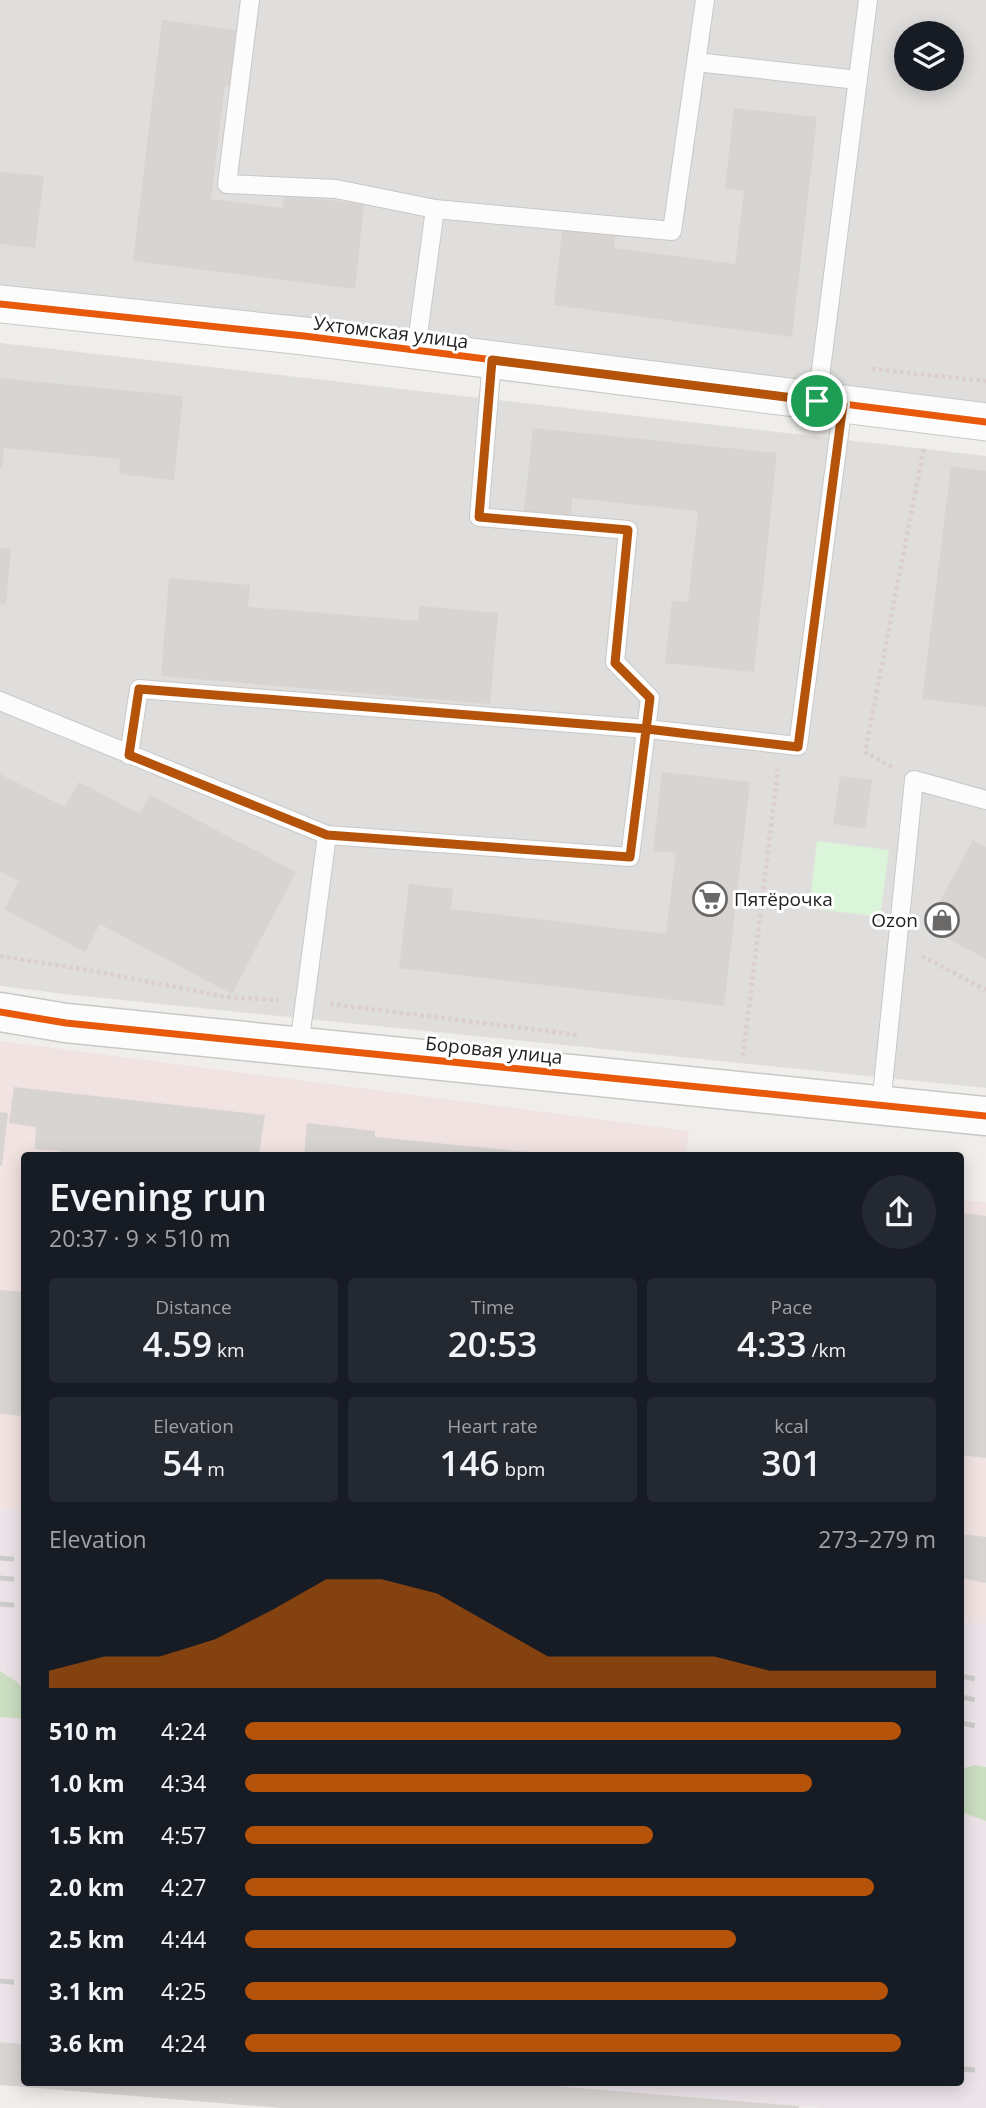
<!DOCTYPE html>
<html lang="en">
<head>
<meta charset="utf-8">
<style>
  :root { --surface:#171b24; --page:#242831; --text:#f1f3f6; --muted:#9ea1a6; --accent:#b45309 }
  body { margin:0; font-family:"Open Sans",sans-serif; background:var(--page); color:var(--text); height:100vh; display:flex; flex-direction:column; font-size:26px; white-space:nowrap }
  * { box-sizing:border-box; margin:0 }
  p { font-size:23px; color:var(--muted) }
  .icon { flex:none; width:38px; height:38px; fill:none; stroke:currentColor; stroke-width:2; stroke-linecap:round; stroke-linejoin:round }
  .map { position:relative; flex:1; overflow:hidden }
  .drawer { position:absolute; left:21px; top:1152px; width:943px; height:934px; display:flex; flex-direction:column; background:var(--surface); border-radius:7px; box-shadow:0 4px 18px #0003 }
  .drawer>* { flex:none }
  .controls { position:absolute; left:894px; top:21px; display:grid; gap:14px }
  .controls a { display:grid; place-items:center; width:70px; height:70px; border-radius:50%; background:var(--surface); box-shadow:0 4px 18px #0003; font-size:35px }
  .pin { position:absolute; display:grid; place-items:center; width:60px; height:60px; color:#fff; margin:-30px; border:4px solid #fff; border-radius:50%; box-shadow:0 2px 7px #0007 }
  .round { display:grid; place-items:center; flex:none; width:74px; height:74px; border-radius:37px; background:var(--page) }
  .headline { display:flex; align-items:center; justify-content:space-between; height:119px; padding:0 28px }
  h1 { font-size:38px; font-weight:600; line-height:52px }
  .stats { display:grid; grid-template-columns:repeat(3,1fr); gap:10px; height:119px; padding:7px 28px }
  .stats div { display:grid; align-content:center; border-radius:7px; background:var(--page); text-align:center }
  .stats b { font-size:35px; font-weight:600 }
  .stats small { font-size:19px; font-weight:400 }
  .stats p { font-size:19px }
  .chart { height:196px; padding:14px 28px }
  .chart p { display:flex; justify-content:space-between }
  .chart svg { width:100%; height:126px; margin-top:7px; fill:var(--accent); opacity:.7 }
  ul { padding:0 28px; list-style:none; font-size:23px }
  li { display:grid; grid-template-columns:112px 84px 1fr; align-items:center; height:52px }
  li i { height:18px; border-radius:9px; background:var(--accent) }
  .map>svg:first-child { display:block }
</style>
</head>
<body>
<div class="map">
<svg width="986" height="2108" viewBox="0 0 986 2108">
  <rect width="100%" height="100%" fill="#f0eeeb"/>
  <path fill="#dfdedc" fill-rule="evenodd" d="M0,0H986V407L0,286ZM906,33H952V79H906Z
    M0,343L986,456V1088L73,995L0,986Z"/>
  <path fill="#f1e3e1" d="M0,1041L689,1131L686,1155H24V1511L0,1509Z
    M961,1200L986,1202V1624L961,1621Z"/>
  <path fill="#ede4e9" d="M0,1509L24,1511V2044L0,2042Z
    M961,1621L986,1624V2108H824L505,2083L961,2082Z"/>
  <path fill="#cbdec1" d="M0,1671L17,1682L24,1691V1719L0,1717Z
    M975,1765L986,1767V1821L961,1812V1769Z"/>
  <path fill="#daf5da" d="M817,841L889,850L880,917L809,908Z"/>
  <path fill="#d7d4d2" d="M162,20L244,31L237,86L225,85L211,199L283,208L284,195L364,204L355,289L133,261Z
    M734,108L817,117L792,337L554,305L563,223L616,230L614,248L735,264L744,191L725,188Z
    M0,172L44,176L35,248L0,244Z
    M0,378L183,396L174,480L119,474L120,459L4,448L2,468H0Z
    M533,428L777,453L754,672L665,663L672,601L688,602L698,511L572,498L571,516L524,511Z
    M951,466L986,471V707L922,699Z
    M0,547L11,549L6,604L0,603Z
    M169,578L250,585L248,607L418,621L419,606L498,613L490,704L161,676Z
    M662,772L750,782L724,1006L399,968L409,884L453,889L451,909L666,934L676,853L653,851Z
    M0,774L65,807L79,782L140,814L150,795L296,872L232,994L100,924L85,952L4,909L19,881L0,871Z
    M840,776L872,780L865,829L833,824Z
    M973,840L986,847V959L926,927Z
    M14,1087L265,1115L259,1155H61V1151L35,1149L36,1127L9,1123Z
    M0,1112L8,1113L2,1166H0Z
    M307,1123L375,1131V1137L537,1153V1155H304Z
    M961,1213L986,1216V1458L961,1455Z
    M0,1290L24,1292V1416L0,1414Z
    M961,1534L986,1537V1583L961,1578Z
    M0,2042L24,2044V2082H505L799,2106V2108H281L0,2085Z"/>
  <g fill="none" stroke-linecap="round" stroke-linejoin="round">
    <g stroke="#c9c8c7" stroke-width="20">
      <path id="service" d="M250,0L227,184L336,189L435,209
        M696,62L858,80
        M416,350L435,209L672,231L705,0
        M817,401L868,0
        M0,701L327,835
        M129,755L139,689L647,729L798,746L843,404
        M299,1046L327,835L630,857L650,698L615,662L628,530L479,517L492,360
        M881,1105L914,780L986,800"/>
    </g>
    <g stroke="#c9c8c7" stroke-width="39">
      <path id="minor" d="M0,304L304,336L986,422"/>
    </g>
    <g stroke="#c9c8c7" stroke-width="41">
      <path id="tertiary" d="M0,1012L66,1023L986,1116"/>
    </g>
    <path stroke="#dccecd" stroke-width="4.5" stroke-dasharray="3.5 3.5" stroke-linecap="butt" d="M872,369L986,381
      M892,767L865,752L924,448
      M0,956L94,971L226,997L279,1000
      M922,956L986,990
      M330,1004L578,1035
      M743,1056L778,769"/>
    <use href="#service" stroke="#fdfcfc" stroke-width="18"/>
    <use href="#minor" stroke="#fdfcfc" stroke-width="37"/>
    <use href="#tertiary" stroke="#fdfcfc" stroke-width="38"/>
    <path stroke="#ccc" stroke-width="5" stroke-dasharray="14 14" stroke-linecap="butt" d="M0,1558L24,1560
      M0,1578L24,1580
      M0,1604L24,1606
      M961,1676L986,1681
      M961,1697L986,1702
      M961,1723L986,1728
      M0,1981L24,1983
      M961,2069L986,2071"/>
    <g stroke="#fff" stroke-width="11">
      <path id="cycleway" d="M0,304L304,336L986,422
        M0,1012L66,1023L986,1116"/>
    </g>
    <use href="#cycleway" stroke="#e8590c" stroke-width="7"/>
  </g>
  <g fill="none" stroke-linecap="round" stroke-linejoin="round">
    <g stroke="#fff" stroke-width="14">
      <path id="route" d="M817,401L843,404L798,747L647,729L139,689L129,755L327,835L630,857L650,698L615,663L628,530L479,517L492,360L817,401"/>
    </g>
    <use href="#route" stroke="#b45309" stroke-width="9"/>
  </g>
  <defs>
    <g id="supermarket-ring" transform="scale(1.75)"><circle r="9.5" fill="#fff" stroke="#6a6968" stroke-width="1.5"/><path d="M-6-5.5h2.5l.6 2H6L4.5 2H-2.5L-4.4-4H-6ZM-1.5 3.2a1.3 1.3 0 1 0 .1 0ZM3 3.2a1.3 1.3 0 1 0 .1 0Z" fill="#6a6968"/></g>
    <g id="shop-ring" transform="scale(1.75)"><circle r="9.5" fill="#fff" stroke="#6a6968" stroke-width="1.5"/><path d="M-5-2.5h2.3a2.7 3.5 0 0 1 5.4 0H5L5.5 6h-11ZM-1.5-2.5h3a1.5 2.3 0 0 0-3 0Z" fill="#6a6968"/></g>
  </defs>
  <g fill-rule="evenodd">
    <use href="#supermarket-ring" x="710" y="899"/>
    <use href="#shop-ring" x="942" y="920"/>
  </g>
  <g text-anchor="middle" dominant-baseline="central" stroke-width="6" stroke-linejoin="round" paint-order="stroke">
    <g font-size="19" fill="#222" stroke="#fff">
      <text transform="translate(391 332) rotate(7)">Ухтомская улица</text>
      <text transform="translate(494 1050) rotate(6)">Боровая улица</text>
    </g>
    <g font-size="19" fill="#222" stroke="#fff" text-anchor="start">
      <text x="734" y="899">Пятёрочка</text>
      <text x="918" y="920" text-anchor="end">Ozon</text>
    </g>
  </g>
</svg>
<div class="controls">
<a><svg class="icon" aria-label="layers" viewBox="0 0 24 24"><path d="M12 4l9 5-9 5-9-5zM3 14l9 5 9-5"/></svg></a>
</div>
<div class="pin" style="left:817px;top:401px;background:#1e9e55"><svg class="icon" aria-label="arrive" viewBox="0 0 24 24"><path d="M6 21V4h12l-3 4 3 4H6"/></svg></div>
<section class="drawer">
<div class="headline"><div><h1>Evening run</h1><p>20:37 · 9 × 510 m</p></div><a class="round"><svg class="icon" aria-label="share" viewBox="0 0 24 24"><path d="M12 15V3M7 8l5-5 5 5M5 13v7h14v-7"/></svg></a></div>
<div class="stats">
<div><p>Distance</p><b>4.59<small> km</small></b></div>
<div><p>Time</p><b>20:53</b></div>
<div><p>Pace</p><b>4:33<small> /km</small></b></div>
</div>
<div class="stats">
<div><p>Elevation</p><b>54<small> m</small></b></div>
<div><p>Heart rate</p><b>146<small> bpm</small></b></div>
<div><p>kcal</p><b>301</b></div>
</div>
<div class="chart"><p><span>Elevation</span>273–279 m</p>
<svg viewBox="0 0 160 44" preserveAspectRatio="none"><path d="M0 44V38L10 33L20 33L30 27L40 17L50 6L60 6L70 11L80 22L90 33L100 33L110 33L120 33L130 38L140 38L150 38L160 38V44z"/></svg>
</div>
<ul>
<li><b>510 m</b>4:24<i style="width:95%"></i></li>
<li><b>1.0 km</b>4:34<i style="width:82%"></i></li>
<li><b>1.5 km</b>4:57<i style="width:59%"></i></li>
<li><b>2.0 km</b>4:27<i style="width:91%"></i></li>
<li><b>2.5 km</b>4:44<i style="width:71%"></i></li>
<li><b>3.1 km</b>4:25<i style="width:93%"></i></li>
<li><b>3.6 km</b>4:24<i style="width:95%"></i></li>
</ul>
</section>
</div>
</body>
</html>
